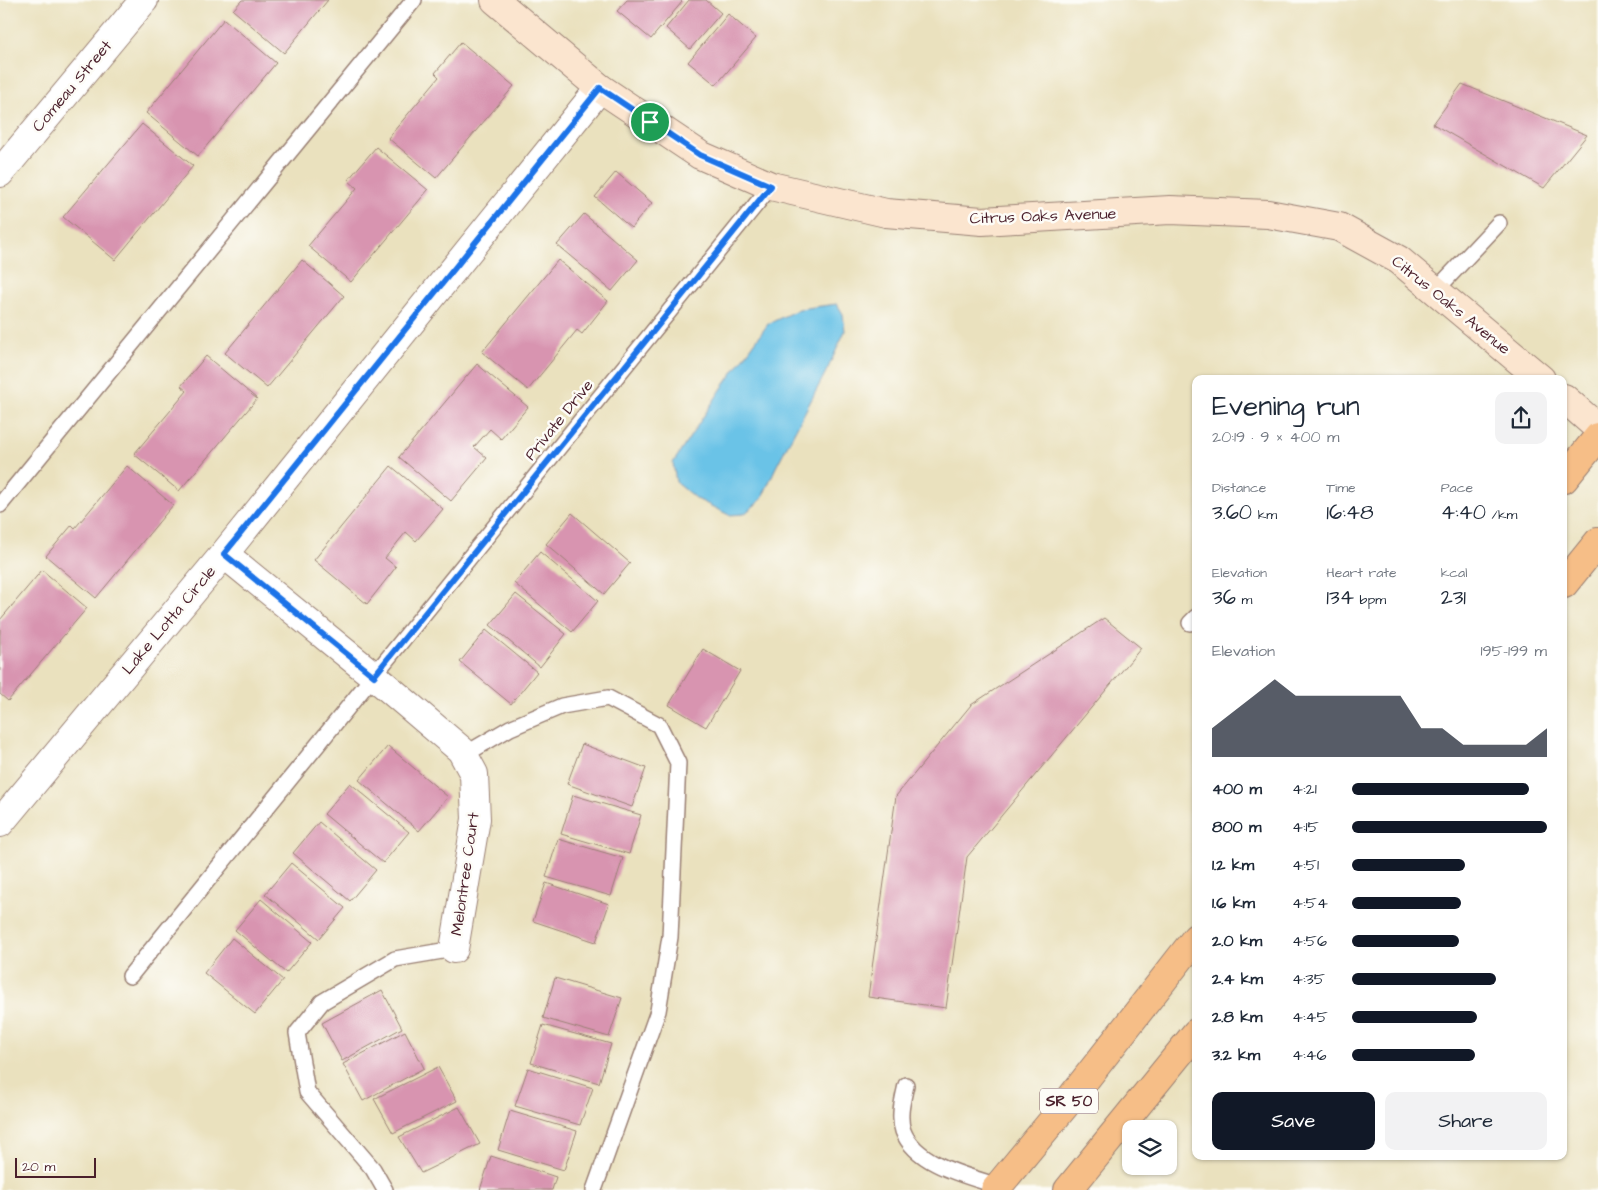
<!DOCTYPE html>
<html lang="en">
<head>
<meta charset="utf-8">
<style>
  :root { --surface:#fff; --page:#f2f2f3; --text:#1f2937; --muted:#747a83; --accent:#111827 }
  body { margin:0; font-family:"Architects Daughter",sans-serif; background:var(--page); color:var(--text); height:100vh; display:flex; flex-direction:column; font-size:19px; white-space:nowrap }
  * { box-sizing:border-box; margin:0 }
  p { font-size:16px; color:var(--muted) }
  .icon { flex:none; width:28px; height:28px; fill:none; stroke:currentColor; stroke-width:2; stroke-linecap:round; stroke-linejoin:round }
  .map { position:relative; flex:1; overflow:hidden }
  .panel { position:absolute; left:1192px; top:375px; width:375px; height:785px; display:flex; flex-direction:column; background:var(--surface); border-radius:10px; box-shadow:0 1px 4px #0004 }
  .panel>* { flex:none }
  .controls { position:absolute; left:1122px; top:1120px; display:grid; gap:10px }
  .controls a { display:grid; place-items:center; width:55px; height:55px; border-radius:10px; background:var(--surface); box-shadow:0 1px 4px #0004; font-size:25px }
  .scale { position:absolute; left:15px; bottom:12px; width:81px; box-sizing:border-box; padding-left:5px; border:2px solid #4a1f2b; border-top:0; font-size:14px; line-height:18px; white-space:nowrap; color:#4a1f2b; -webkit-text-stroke:4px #fdfcf7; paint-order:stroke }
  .pin { position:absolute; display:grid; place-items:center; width:42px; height:42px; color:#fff; margin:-21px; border:2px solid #fff; border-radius:50%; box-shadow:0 1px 5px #0007 }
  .round { display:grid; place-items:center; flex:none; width:52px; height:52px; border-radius:10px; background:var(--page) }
  .headline { display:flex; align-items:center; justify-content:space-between; height:85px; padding:0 20px }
  h1 { font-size:28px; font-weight:600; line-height:38px }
  .figures { display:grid; grid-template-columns:repeat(3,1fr); gap:8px; height:85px; padding:5px 20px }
  .figures div { display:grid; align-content:center }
  .figures b { font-size:21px; font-weight:600 }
  .figures small { font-size:14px; font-weight:400 }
  .figures p { font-size:14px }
  .chart { height:140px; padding:10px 20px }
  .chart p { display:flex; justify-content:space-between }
  .chart svg { width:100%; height:90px; margin-top:5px; fill:var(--accent); opacity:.7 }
  .button { display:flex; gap:10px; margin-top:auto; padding:10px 20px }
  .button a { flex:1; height:58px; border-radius:10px; background:var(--accent); color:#fff; font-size:20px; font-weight:600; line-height:58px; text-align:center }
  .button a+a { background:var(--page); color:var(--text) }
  ul { padding:0 20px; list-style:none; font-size:16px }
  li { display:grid; grid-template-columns:80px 60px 1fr; align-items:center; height:38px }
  li i { height:12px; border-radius:6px; background:var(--accent) }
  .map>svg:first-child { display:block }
</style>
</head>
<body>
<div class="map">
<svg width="1598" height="1190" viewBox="0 0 1598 1190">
  <rect width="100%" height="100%" fill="#fdfcf7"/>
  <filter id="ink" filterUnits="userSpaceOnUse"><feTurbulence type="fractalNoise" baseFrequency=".02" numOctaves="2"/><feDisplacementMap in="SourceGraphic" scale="10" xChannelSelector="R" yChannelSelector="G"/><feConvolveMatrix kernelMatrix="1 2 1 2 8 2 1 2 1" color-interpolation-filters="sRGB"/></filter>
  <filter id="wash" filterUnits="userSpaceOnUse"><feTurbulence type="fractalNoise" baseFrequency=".0096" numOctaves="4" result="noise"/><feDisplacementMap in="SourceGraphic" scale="20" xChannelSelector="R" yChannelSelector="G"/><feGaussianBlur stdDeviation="1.12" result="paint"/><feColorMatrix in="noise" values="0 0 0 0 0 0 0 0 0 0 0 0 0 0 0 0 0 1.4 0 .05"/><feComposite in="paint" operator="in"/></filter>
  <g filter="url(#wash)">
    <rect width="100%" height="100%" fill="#eae1be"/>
    <path fill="#6ac3e7" stroke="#5a7189" d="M837,304L843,314L845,331L828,368L776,467L761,500L744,514L729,515L695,498L676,482L673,463L722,388L768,324L799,309Z"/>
    <g id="blocks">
      <path fill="#d894b0" d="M242,0H328L284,53L233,10Z
        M627,0H680L682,2L651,39L617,11Z
        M689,0H706L721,13L690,49L666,28Z
        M728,14L756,38L716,85L688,62Z
        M224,19L276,63L198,156L146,113Z
        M461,42L514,86L436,178L388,138L439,77L435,73Z
        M1462,84L1587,135L1544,188L1433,124Z
        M142,124L193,166L115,260L63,217Z
        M376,147L428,190L351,282L308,246L357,188L348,180Z
        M616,172L652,203L631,228L595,197Z
        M584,214L638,260L612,291L557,245Z
        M302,260L344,296L267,388L225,353Z
        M558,260L608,301L582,334L577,330L528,390L482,352Z
        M206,356L257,399L179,491L134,454L187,391L181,386Z
        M477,364L528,407L501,439L490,429L474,447L487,458L451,501L399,457Z
        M127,466L173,505L96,598L46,556L72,525L75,528Z
        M391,466L443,509L416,541L406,532L385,558L396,567L367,604L314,560Z
        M572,513L630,563L604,594L546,544Z
        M540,552L598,601L572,632L514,583Z
        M42,570L87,608L8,701L0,694V620Z
        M516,594L566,634L540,667L490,625Z
        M1104,618L1141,648L967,857L946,1008L868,997L896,796L971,705Z
        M486,630L537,672L511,704L460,662Z
        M703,649L740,671L706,727L669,705Z
        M582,744L646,768L632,807L567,784Z
        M388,746L448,797L419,831L359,780Z
        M350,783L409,832L383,863L324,814Z
        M573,795L641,815L629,854L561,834Z
        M319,822L376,870L350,901L293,853Z
        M558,839L623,858L611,896L546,877Z
        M291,863L345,908L319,939L265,894Z
        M546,883L609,904L596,942L533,921Z
        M261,899L312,942L286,973L235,930Z
        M232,938L283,980L255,1014L204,973Z
        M555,978L622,998L609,1037L543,1018Z
        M382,990L402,1028L342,1061L322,1023Z
        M543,1025L611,1044L599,1083L531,1063Z
        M405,1031L424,1068L363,1101L343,1064Z
        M438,1067L457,1101L393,1133L374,1099Z
        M528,1068L593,1088L580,1125L515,1106Z
        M459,1107L480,1144L421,1173L399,1137Z
        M510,1111L577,1131L564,1170L498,1150Z
        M491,1156L556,1177L552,1190H480Z"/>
    </g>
  </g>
  <g filter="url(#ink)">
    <use href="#blocks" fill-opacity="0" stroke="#9a8074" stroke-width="1"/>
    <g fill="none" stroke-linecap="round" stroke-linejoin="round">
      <g stroke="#9a8074" stroke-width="18">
        <path id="lane" d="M1436,290L1499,223
          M0,505L414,0
          M1190,623L1196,617
          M464,755L510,728L562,706L608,698L659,725L678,763L670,937L658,1011L594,1190
          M130,976L771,186
          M906,1085C903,1099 898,1116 903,1131C916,1165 968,1176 998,1186
          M385,1190L373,1169L307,1092L297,1033L322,1002L395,959L454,949"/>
      </g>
      <g stroke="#9a8074" stroke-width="30">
        <path id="street" d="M0,173L144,0
          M224,554L374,676L461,750L474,774L476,819L454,949
          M0,823L224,554L600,88"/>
      </g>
      <g stroke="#9a8074" stroke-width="30">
        <path id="secondary" d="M495,0L600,88L700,155L771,186L886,213L982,221L1170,210L1268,214L1339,227L1399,260L1541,379
          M1564,398L1598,428"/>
      </g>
      <g stroke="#9a8074" stroke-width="30">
        <path id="highway" d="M1564,479L1598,437
          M1564,584L1598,542
          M995,1190L1063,1108L1196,938
          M1068,1190L1196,1033"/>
      </g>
      <use href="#lane" stroke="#fff" stroke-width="15"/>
      <use href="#street" stroke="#fff" stroke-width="28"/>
      <use href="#secondary" stroke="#fbe5cf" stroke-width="28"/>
      <use href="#highway" stroke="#f6be87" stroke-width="28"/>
    </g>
  </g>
  <g fill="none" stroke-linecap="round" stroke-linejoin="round" filter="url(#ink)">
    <g stroke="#fff" stroke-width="10">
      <path id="route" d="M600,88L700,155L771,186L374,676L224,554Z"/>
    </g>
    <use href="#route" stroke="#1a73e8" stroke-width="6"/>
  </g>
  <g text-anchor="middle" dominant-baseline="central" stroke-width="5" stroke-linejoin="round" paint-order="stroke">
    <rect fill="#fdfcf7" stroke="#806168" stroke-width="1" x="1040" y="1088.5" width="58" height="25" rx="4"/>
    <g font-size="15" font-weight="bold" fill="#4a1f2b">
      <text x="1069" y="1101">SR 50</text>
    </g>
    <g font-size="16" fill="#4a1f2b" stroke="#fdfcf7">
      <text transform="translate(72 86) rotate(-50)">Comeau Street</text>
      <text transform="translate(1043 216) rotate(-2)">Citrus Oaks Avenue</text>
      <text transform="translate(1451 305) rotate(39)">Citrus Oaks Avenue</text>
      <text transform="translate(559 420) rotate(-51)">Private Drive</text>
      <text transform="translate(169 620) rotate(-50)">Lake Lotta Circle</text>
      <text transform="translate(465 874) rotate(-82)">Melontree Court</text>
    </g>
  </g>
</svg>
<div class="controls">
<a><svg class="icon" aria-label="layers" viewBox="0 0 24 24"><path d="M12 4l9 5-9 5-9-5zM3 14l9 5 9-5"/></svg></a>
</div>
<div class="scale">20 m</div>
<div class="pin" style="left:650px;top:122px;background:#1e9e55"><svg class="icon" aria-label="arrive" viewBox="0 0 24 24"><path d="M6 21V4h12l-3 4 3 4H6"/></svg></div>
<section class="panel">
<div class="headline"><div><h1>Evening run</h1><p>20:19 · 9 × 400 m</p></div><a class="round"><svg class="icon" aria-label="share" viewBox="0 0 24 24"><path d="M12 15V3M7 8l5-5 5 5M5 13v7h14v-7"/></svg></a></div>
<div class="figures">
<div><p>Distance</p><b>3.60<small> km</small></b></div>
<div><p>Time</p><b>16:48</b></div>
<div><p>Pace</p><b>4:40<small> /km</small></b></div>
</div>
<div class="figures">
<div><p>Elevation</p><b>36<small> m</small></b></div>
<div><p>Heart rate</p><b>134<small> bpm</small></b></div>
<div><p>kcal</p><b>231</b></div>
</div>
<div class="chart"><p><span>Elevation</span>195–199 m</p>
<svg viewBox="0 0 160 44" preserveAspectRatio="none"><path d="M0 44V30L10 22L20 14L30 6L40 14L50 14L60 14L70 14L80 14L90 14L100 30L110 30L120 38L130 38L140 38L150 38L160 30V44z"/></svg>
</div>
<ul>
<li><b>400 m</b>4:21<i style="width:91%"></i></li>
<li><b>800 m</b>4:15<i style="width:100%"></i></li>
<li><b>1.2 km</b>4:51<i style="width:58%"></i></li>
<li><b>1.6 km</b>4:54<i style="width:56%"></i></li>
<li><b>2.0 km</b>4:56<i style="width:55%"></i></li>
<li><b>2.4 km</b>4:35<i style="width:74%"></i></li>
<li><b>2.8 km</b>4:45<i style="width:64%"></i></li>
<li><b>3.2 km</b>4:46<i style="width:63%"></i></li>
</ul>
<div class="button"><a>Save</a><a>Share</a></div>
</section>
</div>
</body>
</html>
